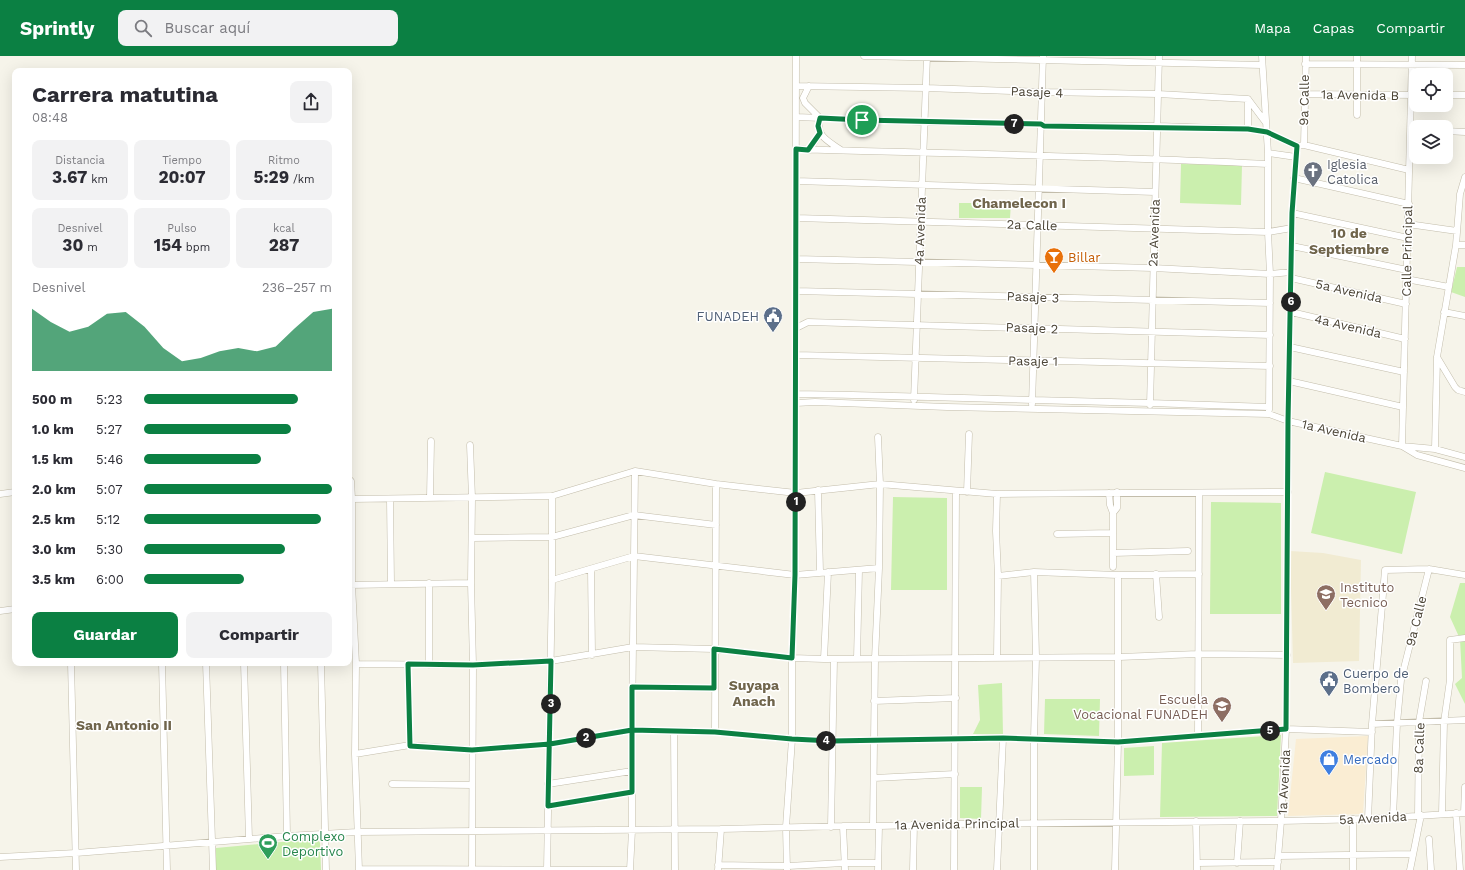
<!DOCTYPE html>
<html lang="es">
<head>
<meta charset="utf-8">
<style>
  :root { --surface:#fff; --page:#f2f2f3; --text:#2b2b33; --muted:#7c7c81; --accent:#0b8043 }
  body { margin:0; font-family:"Work Sans",sans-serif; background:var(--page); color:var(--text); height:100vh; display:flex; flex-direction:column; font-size:15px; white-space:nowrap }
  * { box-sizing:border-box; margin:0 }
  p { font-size:13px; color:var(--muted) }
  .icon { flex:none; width:22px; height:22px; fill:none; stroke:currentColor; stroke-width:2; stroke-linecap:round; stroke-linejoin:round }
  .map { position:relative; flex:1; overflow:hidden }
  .details { position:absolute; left:12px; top:12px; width:340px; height:598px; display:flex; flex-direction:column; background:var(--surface); border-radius:8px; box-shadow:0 4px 16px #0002 }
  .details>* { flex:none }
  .controls { position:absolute; left:1409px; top:12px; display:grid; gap:8px }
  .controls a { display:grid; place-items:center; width:44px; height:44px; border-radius:8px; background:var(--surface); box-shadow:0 4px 16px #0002; font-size:20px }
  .pin { position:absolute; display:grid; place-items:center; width:34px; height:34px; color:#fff; margin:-17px; border:2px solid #fff; border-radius:50%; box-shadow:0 1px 4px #0007 }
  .km { position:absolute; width:20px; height:20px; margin:-10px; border-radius:50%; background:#222; color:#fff; font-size:11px; line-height:20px; text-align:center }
  .round { display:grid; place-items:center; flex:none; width:42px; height:42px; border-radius:8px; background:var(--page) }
  .head { display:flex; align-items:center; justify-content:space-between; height:68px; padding:0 20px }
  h1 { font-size:22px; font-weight:700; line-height:30px }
  .stats { display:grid; grid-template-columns:repeat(3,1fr); gap:6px; height:68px; padding:4px 20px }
  .stats div { display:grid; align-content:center; border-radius:8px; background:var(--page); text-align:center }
  .stats b { font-size:17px; font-weight:700 }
  .stats small { font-size:11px; font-weight:400 }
  .stats p { font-size:11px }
  .chart { height:112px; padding:8px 20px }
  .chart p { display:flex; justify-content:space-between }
  .chart svg { width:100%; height:72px; margin-top:4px; fill:var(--accent); opacity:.7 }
  .primary-button { display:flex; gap:8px; margin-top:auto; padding:8px 20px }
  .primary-button a { flex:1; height:46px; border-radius:8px; background:var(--accent); color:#fff; font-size:16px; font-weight:700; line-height:46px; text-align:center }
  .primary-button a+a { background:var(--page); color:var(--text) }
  ul { padding:0 20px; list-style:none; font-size:13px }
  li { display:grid; grid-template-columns:64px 48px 1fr; align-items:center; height:30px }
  li i { height:10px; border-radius:5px; background:var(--accent) }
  header { display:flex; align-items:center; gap:24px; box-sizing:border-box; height:56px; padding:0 20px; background:var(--accent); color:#fff }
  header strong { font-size:19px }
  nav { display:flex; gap:22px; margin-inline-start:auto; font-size:14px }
  .search { width:280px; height:36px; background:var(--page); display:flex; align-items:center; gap:10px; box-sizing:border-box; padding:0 14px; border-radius:8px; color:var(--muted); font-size:15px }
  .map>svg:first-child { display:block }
</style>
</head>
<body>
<header>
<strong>Sprintly</strong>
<div class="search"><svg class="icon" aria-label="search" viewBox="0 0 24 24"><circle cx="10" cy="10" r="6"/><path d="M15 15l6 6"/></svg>Buscar aquí</div>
<nav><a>Mapa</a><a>Capas</a><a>Compartir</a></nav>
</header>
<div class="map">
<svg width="1465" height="814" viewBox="0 0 1465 814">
  <rect width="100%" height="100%" fill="#f6f4ea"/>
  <path fill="#faedd3" d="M1368,680L1363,758L1288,760L1296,683Z"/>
  <path fill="#f1ebd2" d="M1290,495L1323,497L1361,504L1359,605L1293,607Z"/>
  <path fill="#cbefae" d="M1181,108L1242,109L1241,149L1180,147Z
    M959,147H1011L1010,162H959Z
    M1457,211H1465V241L1451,236Z
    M1325,416L1416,436L1402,498L1311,477Z
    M893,441L947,442V534H891Z
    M1211,446L1281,447V558H1210Z
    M1460,527H1465V648L1455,628L1462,622L1460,583L1450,561Z
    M1002,627L1003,679L973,678L980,664L978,629Z
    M1045,643H1100L1099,680L1044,678Z
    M1281,679L1277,760L1160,761L1162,687Z
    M1154,690V719L1124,720V692Z
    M960,731H982L981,763L960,762Z
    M315,783H318L320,787L321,814H215V795L216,792Z"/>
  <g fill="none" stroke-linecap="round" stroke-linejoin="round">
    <g stroke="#c3bdab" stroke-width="7">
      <path id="minor" d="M864,0L1262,9
        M1262,0L1268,97V176L1270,218L1269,354
        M1412,0L1402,390L1435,393L1465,401
        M1305,8L1465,9
        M796,30L926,32L1042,36L1158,38L1248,43L1266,67
        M809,30L803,42L805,47L820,62C815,80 828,85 841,94
        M1304,38L1416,39
        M1446,39H1465
        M1357,59V0
        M796,61L924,66L1041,68L1043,70H1157L1248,73L1267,76L1297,90
        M1248,73V43
        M1446,75L1465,76
        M1304,89L1306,0
        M796,93C953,98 1111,100 1268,108
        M809,94L820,77
        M1268,97L1296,101
        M1294,122L1409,148
        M796,125L1155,136
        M1292,157L1408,182
        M796,162L1268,176L1292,172
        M1408,168L1457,175
        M1456,189H1465
        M1292,190L1407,214
        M796,203L1153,212L1270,218L1291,216
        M1291,222L1406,248
        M1406,223L1449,231
        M796,235L1270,247
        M1291,256L1405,283
        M1444,256L1465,260
        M796,272L808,266L1270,279
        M1290,291L1404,316
        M796,299L1270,310
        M1437,301L1455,331L1458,334L1465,336
        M1289,325L1403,351
        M796,338C875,339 954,342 1033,344C1112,346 1190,348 1269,351
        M914,344L927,0
        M796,347L815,346L947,351L1269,358L1288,365L1292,157L1297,90L1304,89L1409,114
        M1032,348L1043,0
        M1150,349L1159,0
        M470,389L472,442L471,527L473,609L472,814
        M1435,393L1437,301L1456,189L1460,138L1465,121
        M349,423L351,425L352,443V529L356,608L355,698L359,814
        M818,434L820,516
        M967,436L969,378
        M1109,437L1110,449L1113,457V511
        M0,438L15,436
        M430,442L431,385
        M352,443L552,440L635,415L716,428L796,437L880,428L997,438L1288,436
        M390,443L391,528
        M1113,457L1117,452V436
        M1057,478L1113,477
        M472,482L552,481L634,459L716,469
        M1113,497L1188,495
        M591,513L592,599
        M1034,516L1036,601L1034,683V814
        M1156,518L1159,561
        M998,520L1034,516L1118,519L1199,518
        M552,524L634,500L795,519L879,512
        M429,527V609
        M349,529L471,527
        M0,555L15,553
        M997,601L998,520L996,475L997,438
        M824,603L828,516
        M857,603L859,514
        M71,607L76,814
        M162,607L167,814
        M206,607L213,814
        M244,607L249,783
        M284,607L287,780
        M321,607L326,814
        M356,608L473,609L551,605L633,591L714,593L792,602L824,603L1119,601L1198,598L1287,599
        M408,608L410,689
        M632,631L714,632
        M874,645L956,642
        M1372,668L1465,664
        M674,675L675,814
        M715,676L716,428
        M1198,680L1199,437
        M355,698L410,689L472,694L550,688L632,674L715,676L792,683L832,685L1003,682L1118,686L1286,673L1372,676
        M874,722L955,718
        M392,728L472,729
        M548,728L632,715
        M548,750L632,736
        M1456,757L1460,814
        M1464,757L1465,731
        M1442,758L1444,666L1450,624V584L1465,582
        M1418,760L1419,666L1426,625
        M1393,761L1397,667L1401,624L1429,513
        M1353,763V814
        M1368,763L1372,668L1385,514L1429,513L1465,519
        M1196,765L1197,814
        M843,770L845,814
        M873,770L875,603L879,512L880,428L878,381
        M831,771L834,603
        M1429,783L1431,814
        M1279,800L1413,798
        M0,801L76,797L287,780L357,776L721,773L843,770H879L954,768L1281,765L1368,763L1465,757
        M1197,807L1278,806
        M1237,807L1240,765
        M718,809L788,810L844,807H878
        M359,813L630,814
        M547,814L552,524V440
        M630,814L632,774V674L635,415
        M718,814L721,773
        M787,814L786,771L792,683V602L795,519L796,0
        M878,814L879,770
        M913,814L914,768
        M954,814L956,435
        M997,814L1003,682
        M1115,814L1118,686V519
        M1277,814L1281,765L1286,673L1288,365L1402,390L1417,399L1465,412
        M1410,814L1421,759"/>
    </g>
    <use href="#minor" stroke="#fff" stroke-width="6"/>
  </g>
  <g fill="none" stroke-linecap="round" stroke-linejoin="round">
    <g stroke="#fff" stroke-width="8">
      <path id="route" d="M862,64L820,62L818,70L820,77L808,94L796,93L795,519L792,602L714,593V632L632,631V674L550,688L472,694L410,690L408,608L473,609L551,605L548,750L632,736V674L715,676L792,683L832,685L1003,682L1118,686L1286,673L1288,365L1292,157L1297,90L1267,76L1248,73L1044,70L1041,68L862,64"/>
    </g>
    <use href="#route" stroke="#0b8043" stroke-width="5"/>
  </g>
  <defs>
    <g id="church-pin" transform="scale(1)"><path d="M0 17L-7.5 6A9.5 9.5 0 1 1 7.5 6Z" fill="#6b7280" stroke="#fff"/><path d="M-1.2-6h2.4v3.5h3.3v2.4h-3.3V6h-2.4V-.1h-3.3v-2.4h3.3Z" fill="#fff"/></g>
    <g id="bar-pin" transform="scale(1)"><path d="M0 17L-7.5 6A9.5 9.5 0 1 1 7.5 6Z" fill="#e8710a" stroke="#fff"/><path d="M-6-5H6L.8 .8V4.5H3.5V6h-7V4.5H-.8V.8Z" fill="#fff"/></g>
    <g id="civic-pin" transform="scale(1)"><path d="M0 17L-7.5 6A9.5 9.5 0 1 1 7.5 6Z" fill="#5c6f8a" stroke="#fff"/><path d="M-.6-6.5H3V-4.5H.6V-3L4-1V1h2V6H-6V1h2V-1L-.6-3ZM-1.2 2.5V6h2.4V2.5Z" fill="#fff"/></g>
    <g id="school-pin" transform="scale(1)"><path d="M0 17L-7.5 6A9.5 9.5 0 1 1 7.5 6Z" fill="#8d6e63" stroke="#fff"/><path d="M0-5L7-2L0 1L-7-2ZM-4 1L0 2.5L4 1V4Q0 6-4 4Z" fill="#fff"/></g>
    <g id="shop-pin" transform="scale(1)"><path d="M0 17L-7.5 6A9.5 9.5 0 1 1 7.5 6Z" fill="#3f7fe0" stroke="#fff"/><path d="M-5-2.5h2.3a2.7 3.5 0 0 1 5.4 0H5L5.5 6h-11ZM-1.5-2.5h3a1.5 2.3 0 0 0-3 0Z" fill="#fff"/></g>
    <g id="stadium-pin" transform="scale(1)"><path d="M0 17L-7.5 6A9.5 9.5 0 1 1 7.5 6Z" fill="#2e9e5b" stroke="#fff"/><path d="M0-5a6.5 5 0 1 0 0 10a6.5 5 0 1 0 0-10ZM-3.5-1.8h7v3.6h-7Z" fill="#fff"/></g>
  </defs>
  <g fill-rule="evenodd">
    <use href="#church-pin" x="1313" y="115"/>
    <use href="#bar-pin" x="1054" y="201"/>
    <use href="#civic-pin" x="773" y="260"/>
    <use href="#school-pin" x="1326" y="538"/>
    <use href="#civic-pin" x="1329" y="624"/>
    <use href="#school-pin" x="1222" y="650"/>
    <use href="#shop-pin" x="1329" y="703"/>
    <use href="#stadium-pin" x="268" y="787"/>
  </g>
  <g text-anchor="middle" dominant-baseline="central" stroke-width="3" stroke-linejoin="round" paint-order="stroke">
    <g font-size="13" fill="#4c4537" stroke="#fff">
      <text transform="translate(1037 36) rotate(2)">Pasaje 4</text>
      <text transform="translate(1360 39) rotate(1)">1a Avenida B</text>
      <text transform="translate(1304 44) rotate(-89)">9a Calle</text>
      <text transform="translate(1032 169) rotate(2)">2a Calle</text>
      <text transform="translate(920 175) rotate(-88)">4a Avenida</text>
      <text transform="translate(1154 177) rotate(-88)">2a Avenida</text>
      <text transform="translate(1407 195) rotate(-89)">Calle Principal</text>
      <text transform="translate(1349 235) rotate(13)">5a Avenida</text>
      <text transform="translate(1033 241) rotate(2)">Pasaje 3</text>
      <text transform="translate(1348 270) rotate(13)">4a Avenida</text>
      <text transform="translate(1032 272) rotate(2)">Pasaje 2</text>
      <text transform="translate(1033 305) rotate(1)">Pasaje 1</text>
      <text transform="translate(1334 375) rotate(13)">1a Avenida</text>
      <text transform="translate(1416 565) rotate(-76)">9a Calle</text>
      <text transform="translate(1419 692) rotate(-88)">8a Calle</text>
      <text transform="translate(1284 726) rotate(-87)">1a Avenida</text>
      <text transform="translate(1373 762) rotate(-3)">5a Avenida</text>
      <text transform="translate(957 768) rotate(-1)">1a Avenida Principal</text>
    </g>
    <g font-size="13" fill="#5b616d" stroke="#fff" text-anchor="start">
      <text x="1327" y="108">Iglesia<tspan x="1327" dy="15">Catolica</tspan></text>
    </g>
    <g font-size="13" fill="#c56008" stroke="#fff" text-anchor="start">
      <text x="1068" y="201">Billar</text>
    </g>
    <g font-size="13" fill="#4e5e75" stroke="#fff" text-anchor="end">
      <text x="759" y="260">FUNADEH</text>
      <text x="1343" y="617" text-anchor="start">Cuerpo de<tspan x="1343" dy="15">Bombero</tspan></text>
    </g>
    <g font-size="13" fill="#785e54" stroke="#fff" text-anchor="start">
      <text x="1340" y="531">Instituto<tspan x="1340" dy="15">Tecnico</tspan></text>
      <text x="1208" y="643" text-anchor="end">Escuela<tspan x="1208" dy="15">Vocacional FUNADEH</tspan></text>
    </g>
    <g font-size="13" fill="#366cbe" stroke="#fff" text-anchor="start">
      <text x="1343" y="703">Mercado</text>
    </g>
    <g font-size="13" fill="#27864d" stroke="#fff" text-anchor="start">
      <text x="282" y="780">Complexo<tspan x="282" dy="15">Deportivo</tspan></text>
    </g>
    <g font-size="14" font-weight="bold" fill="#70654c" stroke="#fff">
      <text x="1019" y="147">Chamelecon I</text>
      <text x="1349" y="177">10 de<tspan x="1349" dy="16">Septiembre</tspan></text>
      <text x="754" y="629">Suyapa<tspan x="754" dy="16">Anach</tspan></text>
      <text x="124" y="669">San Antonio II</text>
    </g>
  </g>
</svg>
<div class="controls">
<a><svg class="icon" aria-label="locate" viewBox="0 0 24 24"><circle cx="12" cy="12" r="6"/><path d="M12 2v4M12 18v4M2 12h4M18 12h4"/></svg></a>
<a><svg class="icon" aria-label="layers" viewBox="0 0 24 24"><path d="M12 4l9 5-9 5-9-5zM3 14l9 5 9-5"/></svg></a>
</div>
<div class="pin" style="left:862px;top:64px;background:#1e9e55"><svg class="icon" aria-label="arrive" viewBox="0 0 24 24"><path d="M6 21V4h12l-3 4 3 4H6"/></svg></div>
<b class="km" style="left:796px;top:446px">1</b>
<b class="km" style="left:586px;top:682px">2</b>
<b class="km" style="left:551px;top:648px">3</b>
<b class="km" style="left:826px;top:685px">4</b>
<b class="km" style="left:1270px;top:675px">5</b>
<b class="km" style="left:1291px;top:246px">6</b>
<b class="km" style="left:1014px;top:68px">7</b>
<section class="details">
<div class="head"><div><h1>Carrera matutina</h1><p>08:48</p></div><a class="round"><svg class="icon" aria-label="share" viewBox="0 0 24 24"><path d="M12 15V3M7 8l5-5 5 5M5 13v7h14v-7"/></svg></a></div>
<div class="stats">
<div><p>Distancia</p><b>3.67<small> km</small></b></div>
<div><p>Tiempo</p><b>20:07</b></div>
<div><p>Ritmo</p><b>5:29<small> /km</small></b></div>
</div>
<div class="stats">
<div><p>Desnivel</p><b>30<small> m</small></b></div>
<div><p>Pulso</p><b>154<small> bpm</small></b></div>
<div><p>kcal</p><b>287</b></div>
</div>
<div class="chart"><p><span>Desnivel</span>236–257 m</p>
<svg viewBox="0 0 160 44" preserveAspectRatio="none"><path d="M0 44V6L10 14L20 20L30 17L40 9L50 8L60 17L70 30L80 38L90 36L100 32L110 30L120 32L130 29L140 18L150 8L160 6V44z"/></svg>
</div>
<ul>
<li><b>500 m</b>5:23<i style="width:82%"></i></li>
<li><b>1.0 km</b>5:27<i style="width:78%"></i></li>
<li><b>1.5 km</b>5:46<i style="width:62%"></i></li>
<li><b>2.0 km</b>5:07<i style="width:100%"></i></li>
<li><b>2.5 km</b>5:12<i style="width:94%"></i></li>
<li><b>3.0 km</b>5:30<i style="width:75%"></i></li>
<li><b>3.5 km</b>6:00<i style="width:53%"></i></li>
</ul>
<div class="primary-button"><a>Guardar</a><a>Compartir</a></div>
</section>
</div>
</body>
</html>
